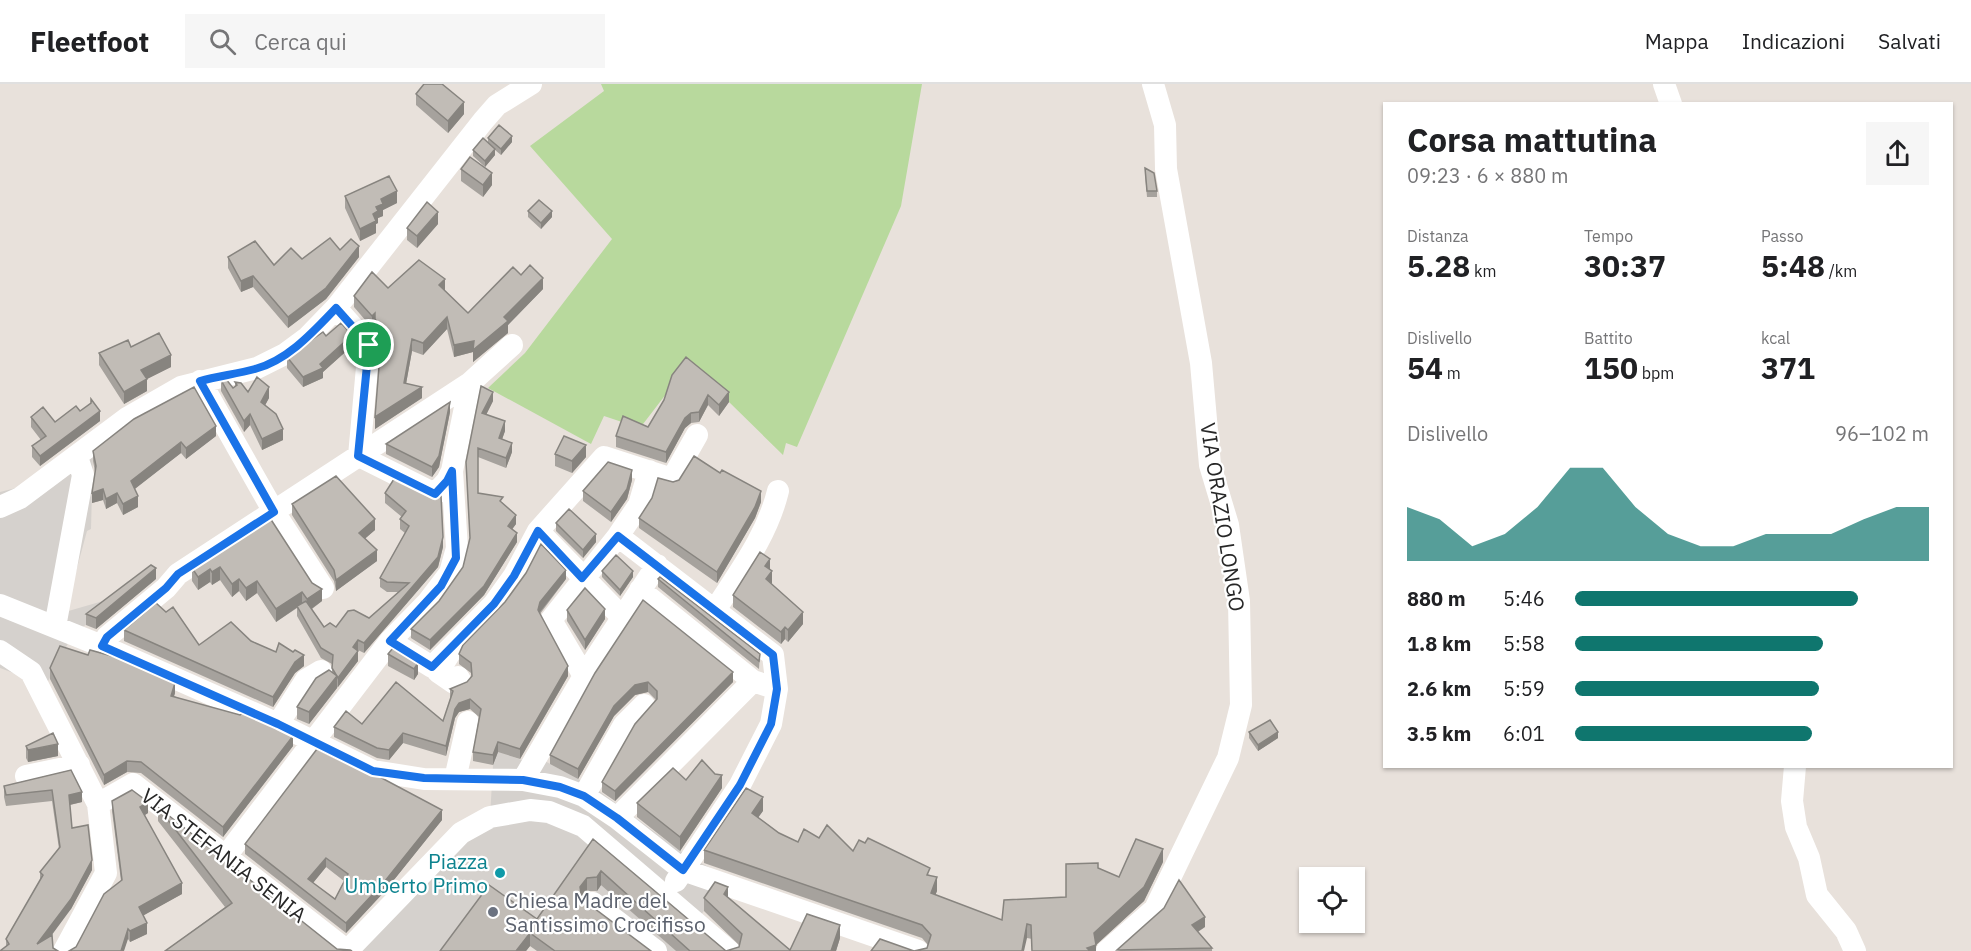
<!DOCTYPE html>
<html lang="it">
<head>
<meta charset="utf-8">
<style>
  :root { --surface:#fff; --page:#f6f6f6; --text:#202124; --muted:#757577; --line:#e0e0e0; --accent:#0f766e }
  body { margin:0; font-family:"IBM Plex Sans",sans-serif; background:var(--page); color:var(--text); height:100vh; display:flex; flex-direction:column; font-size:22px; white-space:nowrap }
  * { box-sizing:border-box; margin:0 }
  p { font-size:20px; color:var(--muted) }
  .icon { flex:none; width:33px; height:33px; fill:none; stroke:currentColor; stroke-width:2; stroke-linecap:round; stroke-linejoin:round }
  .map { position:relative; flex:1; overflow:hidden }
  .sheet { position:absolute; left:1383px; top:18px; width:570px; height:666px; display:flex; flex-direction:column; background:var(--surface); border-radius:0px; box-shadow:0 2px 4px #0004 }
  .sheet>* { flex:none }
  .controls { position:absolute; left:1299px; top:783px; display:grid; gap:12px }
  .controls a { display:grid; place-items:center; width:66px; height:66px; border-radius:0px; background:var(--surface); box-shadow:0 2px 4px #0004; font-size:30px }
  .pin { position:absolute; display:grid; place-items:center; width:51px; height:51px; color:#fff; margin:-26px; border:3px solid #fff; border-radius:50%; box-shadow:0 2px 6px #0007 }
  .round { display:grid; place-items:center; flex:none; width:63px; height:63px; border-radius:0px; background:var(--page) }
  .summary { display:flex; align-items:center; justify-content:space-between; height:102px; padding:0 24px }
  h1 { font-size:33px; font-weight:700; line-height:45px }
  .metrics { display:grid; grid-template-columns:repeat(3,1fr); gap:9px; height:102px; padding:6px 24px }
  .metrics div { display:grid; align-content:center }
  .metrics b { font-size:30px; font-weight:700 }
  .metrics small { font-size:16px; font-weight:400 }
  .metrics p { font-size:16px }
  .chart { height:168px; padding:12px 24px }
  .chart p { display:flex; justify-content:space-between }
  .chart svg { width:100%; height:108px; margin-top:6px; fill:var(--accent); opacity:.7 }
  ul { padding:0 24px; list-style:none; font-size:20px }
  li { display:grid; grid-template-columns:96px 72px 1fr; align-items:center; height:45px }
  li i { height:15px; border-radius:8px; background:var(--accent) }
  header { display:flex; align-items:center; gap:36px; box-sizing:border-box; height:84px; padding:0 30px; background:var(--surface); border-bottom:2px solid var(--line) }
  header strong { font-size:28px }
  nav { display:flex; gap:33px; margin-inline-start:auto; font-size:21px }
  .search { width:420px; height:54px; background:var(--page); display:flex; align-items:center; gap:15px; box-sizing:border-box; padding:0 21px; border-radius:0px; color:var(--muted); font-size:22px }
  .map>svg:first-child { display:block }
</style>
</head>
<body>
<header>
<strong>Fleetfoot</strong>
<div class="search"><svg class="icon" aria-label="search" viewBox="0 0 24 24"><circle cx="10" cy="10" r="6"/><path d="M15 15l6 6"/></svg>Cerca qui</div>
<nav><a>Mappa</a><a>Indicazioni</a><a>Salvati</a></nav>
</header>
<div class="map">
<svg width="1971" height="867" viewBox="0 0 1971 867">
  <rect width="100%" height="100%" fill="#e8e1db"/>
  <path fill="#b8d99d" d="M601,0H922L901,122L797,363L786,359L783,371L729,318L686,284L640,344L604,332L591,360L488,304L525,269L612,155L530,62L604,7Z"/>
  <path fill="#d5d1cd" d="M93,369L91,445L87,447L65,528L103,517L128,497L137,496L112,522L73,550L46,601L0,584V408L20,403Z
    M497,667L527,678L541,675L595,704L686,771L733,796L718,807L696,838L602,758L537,849L449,867H355L490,733L493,681Z
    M601,800L676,867H634L582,828Z"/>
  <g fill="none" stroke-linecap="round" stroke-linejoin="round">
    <path stroke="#fff" stroke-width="22" d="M1664,0L1671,20
      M336,224L369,261L359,372L435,410L447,397L452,387
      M200,297L274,428L323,504
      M0,423L20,414L127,334L181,303L257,284L285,270L308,253L336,224L483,37L497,21L531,0
      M538,447L622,533
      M618,452L773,571L777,605L771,640L740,701L676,797
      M640,506L753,597L768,602
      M0,521L102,562L278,640L373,687L424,695L523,696L560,703L584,712L617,734L683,786L918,867
      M715,526C740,487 767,452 778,407
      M55,543L83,391L77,373
      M390,557L432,583L494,520L514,492L538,447L604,373L672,395L697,351
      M102,562L107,553L166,504L178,490L470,299L512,261
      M0,567L31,588L98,720L106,789L64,867
      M450,569L438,588L454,599L458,593L460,596
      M584,592L551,536L618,452L639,421L649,387
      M278,640L306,596L321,587
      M1795,682L1792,717L1796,743L1809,774L1817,811L1846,847L1855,867
      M26,692L79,681
      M455,695L468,638
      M523,696L584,592L657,481
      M584,712L624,641L644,621
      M98,720L133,700L346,866
      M617,734L753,597
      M226,772L390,557L428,518L450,489L457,464L452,387L470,299
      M593,819L656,867
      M344,867L351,863L461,749L490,733L530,726L549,728L583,742L729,867
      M1107,867L1155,825L1228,674L1241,621L1239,517L1228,441L1210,381L1201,279L1166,85L1165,41L1153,0"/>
  </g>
  <path fill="#a6a29d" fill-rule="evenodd" d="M416,10L464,30L448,49L416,21Z
    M488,54L512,58L501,71L495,66V71L485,83L473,72V66L488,58Z
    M461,85L492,101L483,113L461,97Z
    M1145,90L1157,107V113H1147Z
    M345,112L397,119L383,126V132L378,134V139L376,140V149L360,157L345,124Z
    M528,127L552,133L541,145L528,133Z
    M438,140L417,164L407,156V144Z
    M340,166L359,173L326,215L288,244L253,203L241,208L228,184V173L274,181L302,175Z
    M521,191L543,205L508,241V249L473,278V268L454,273L447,245L423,271L412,267L406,300L422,314L375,345L381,256L375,247V242L372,244L354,223V212L388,204L445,207L468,229Z
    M326,252L352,262L323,288V294L303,303L287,284V273Z
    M131,263L171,283L147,295V307L124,320L99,281V269Z
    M672,291L729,318L719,332L708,321L699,338L691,339L685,344L666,379L616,363V352L648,343L664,316Z
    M221,296L233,304L235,303V298L248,308L269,314L265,321L283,356L262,366L250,341L244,348L221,307Z
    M493,308V317L486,331L505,347L502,355L512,368L506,384L478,373V409L503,419L516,440L512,445L517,458L484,511L430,566L411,554V545L439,517L463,483L470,456L466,378Z
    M80,327L100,337L40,382L32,373V362L41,356L31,343V333L55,338Z
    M450,328L439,383L432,393L386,370V360Z
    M216,352L186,375L181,369L134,405L138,423L123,431L117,419L106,425L103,416L92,419L95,388L93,377V367Z
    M555,370L586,373L572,389L555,382Z
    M394,395L443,463L438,483L364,569L358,566V577L309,640L297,635V623L332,588V580L321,574L297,532V524L276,538L257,509L246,517L239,507L232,513L220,496L212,501L210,498L198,506L192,497V484L270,434L322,517L312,525L324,543H336L369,534L398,508H387L380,503V494L405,449L400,445V435L402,433L385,419V409Z
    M632,396L627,415L611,438L583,417V407Z
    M652,414L761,418L755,434L717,499L639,444V434Z
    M292,420L375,446L365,454L377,477L336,507L334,497L292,431Z
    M556,439L596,458L583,474L556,447Z
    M770,486L771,500L803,540L788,558L785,555L781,560L733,523V511Z
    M602,487L633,493L620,512L602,493Z
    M156,495L96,545L86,541V530Z
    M566,495L540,530L568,592L520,675L498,668L493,681L473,677V668L479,633L470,625L459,628L455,634L446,672L403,659L389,676L377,674L334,653V643L362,640L443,637L450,615V605L467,598L472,593L471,589L459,580V570Z
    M658,495L760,570L759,585L658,503Z
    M567,526L605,535L585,566L567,537Z
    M124,546L199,561L251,557L304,582L295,589L273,623L124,557Z
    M388,570L418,579V590L414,596L388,582Z
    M50,584L175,609L174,612L293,662L223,753L141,689L127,688L104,701L50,595Z
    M595,589L733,598L615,717L602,708V698L656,616L648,608L635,611L614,632L578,695L550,680V671Z
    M1249,648L1278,654L1258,667L1249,654Z
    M26,662L58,672L28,678L26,674Z
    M71,686L82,718L70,721L72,744L92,786L71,825L6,863V855L40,796V788L59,765L52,717L6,722L4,713V702Z
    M367,689L442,736L385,807L346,849L245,770V760ZM326,783L344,797L335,815L313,799Z
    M686,696L722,704L680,767L637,733V719Z
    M112,717L148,729L145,731L182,810L143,831L147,850L130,858L128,855L76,863L121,797L112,727Z
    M158,723L337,865L165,867L225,823L158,737Z
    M763,727L758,733L779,749L798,758L819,754L853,767L930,791L937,807L935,811L1002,836L1066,813L1098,784L1119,793L1163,778L1144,817L1096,861V867L1027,854L914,867L927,864L928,861L922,854L704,779V766Z
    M593,755L726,867L739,863V861L704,827V814H728L790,866L840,854L836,867H676L601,801L597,807H587L582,815L651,867H537L530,862L526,867H440L537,835Z
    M1205,843L1198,848L1212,864V867H1117Z"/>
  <path fill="#87847f" d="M464,18V30L448,49V37Z
    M512,52V58L501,71V65Z
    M495,65V71L485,83V77Z
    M492,89V101L483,113V101Z
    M397,107V119L383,126V132L378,134V139L376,140V149L360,157V145L373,130L381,115Z
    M552,127V133L541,145V139Z
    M438,128V140L417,164V152Z
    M359,162V173L326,215L288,244V233Z
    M253,192V203L241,208V197Z
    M543,194V205L508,241V249L473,278V268L454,273V261L504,233Z
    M445,195V207L439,201Z
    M375,229V242L372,244V232Z
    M447,233V245L423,271V259Z
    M352,251V262L323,288V294L303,303V293L320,280Z
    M412,255V267L404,311V299Z
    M171,271V283L141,298V286Z
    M147,295V307L124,320V308Z
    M269,303V314L261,329V318Z
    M422,303V314L375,345V333Z
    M493,308V317L482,339V329Z
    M729,308V318L719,332V321Z
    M708,311V321L699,338V328Z
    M450,318V328L439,383L432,393V383Z
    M100,327V337L40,382V372Z
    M691,329V339L685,344L666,379V368L685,334Z
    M250,330V341L244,348V337Z
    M505,337V347L499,364V354Z
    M216,342V352L186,375V364Z
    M283,345V356L262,366V355Z
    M181,358V369L131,408V397Z
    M512,359V368L506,384V374Z
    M586,361V373L572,389V377Z
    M632,386V396L627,415L611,438V428Z
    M103,405V416L92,419V409Z
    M761,407V418L755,434L717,499V488Z
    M117,409V419L106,425V415Z
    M138,412V423L123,431V420Z
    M516,431V440L508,451V442Z
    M375,435V446L359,460V449Z
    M517,449V458L484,511L430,566V556Z
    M596,450V458L583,474V466Z
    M443,453V463L438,483L364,569V559Z
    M377,466V477L336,507V496Z
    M770,475V487L765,482Z
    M220,483V496L212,501V488Z
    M156,484V495L96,545V534Z
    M210,485V498L198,506V493Z
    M566,486V495L540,528L538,536V526L540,518Z
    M633,487V493L620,512V506Z
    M772,487V499L766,507V495Z
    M239,495V507L232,513V500Z
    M257,497V509L246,517V504Z
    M322,505V517L307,528V515Z
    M302,508V520L276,538V525Z
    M605,525V535L585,566V556Z
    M803,528V540L788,558V546Z
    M785,543V555L781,560V548Z
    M358,556V566L353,573V563Z
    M358,567V577L338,603V594Z
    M304,571V582L295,589L273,623V613L295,578Z
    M418,579V590L414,596V585Z
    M568,582V592L520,675V665Z
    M733,588V598L615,717V707Z
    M337,592V604L309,640V628Z
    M648,598V608L635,611L614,632L578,695V685L614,622L635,601Z
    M175,599V609L171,622V612Z
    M470,615V625L459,628L455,634L446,672V662L455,625L459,619Z
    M1278,648V654L1258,667V661Z
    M403,649V659L389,676V666Z
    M293,652V662L223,753V743Z
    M498,658V668L493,681V671Z
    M58,660V672L28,678V666Z
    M127,677V688L104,701V691Z
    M722,691V704L680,767V753Z
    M82,708V718L69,721V711Z
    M763,713V727L752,742V729Z
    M148,718V729L140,734V723Z
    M442,726V736L385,807L346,849V839Z
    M1163,765V778L1144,817L1096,861V867H1087V864L1094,849Z
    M326,774V783L308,805V795Z
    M92,776V786L71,825L40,867L37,860Z
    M601,787V801L597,807V793Z
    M937,793V807L931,822V809Z
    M587,794V807L580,817V803Z
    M182,799V810L139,834V823Z
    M728,803V816L724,810Z
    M1205,833V843L1192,851V841Z
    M147,839V850L130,858V847Z
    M1027,840V854L1024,867H1022Z
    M840,841V854L836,867H831Z
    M128,845V855L124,867H121Z
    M530,849V862L526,867H516Z"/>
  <path fill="#c1bcb6" stroke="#87847f" stroke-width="1.5" fill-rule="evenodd" d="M424,0H442L464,18L448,37L416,10Z
    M499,41L512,52L501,65L488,54Z
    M483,54L495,65L485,77L473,66Z
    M470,73L492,89L483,101L461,85Z
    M1145,84L1154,89L1157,107H1147Z
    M389,92L397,107L381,115L383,120L376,123L378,127L373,130L376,137L360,145L345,112Z
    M539,116L552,127L541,139L528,127Z
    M427,118L438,128L417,152L407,144Z
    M330,154L340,166L351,155L359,162L326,204L288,233L253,192L241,197L228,173L255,157L274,181L291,164L302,175Z
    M419,176L445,195L439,201L468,229L513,183L521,191L530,181L543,194L504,233L508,237L473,266L474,257L454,261L447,233L423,259L412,255L404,299L422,303L375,333L382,245L375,235V229L372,232L354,212L372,188L388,204Z
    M341,239L352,251L320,280L323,284L303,293L287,273L323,248L326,252Z
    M159,249L171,271L141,286L147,295L124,308L99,269L128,256L131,263Z
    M686,273L729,308L719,321L708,311L699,328L691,329L685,334L666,368L616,352L623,332L648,343L664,316L672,291Z
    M257,293L269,303L261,318L276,330L283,345L262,355L250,330L244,337L221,296L226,295L233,304L237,301L235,298L241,299L248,308Z
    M481,302L493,308L482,329L505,337L499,354L512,359L506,374L478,364V409L503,413L500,417L516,431L508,442L517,449L484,502L430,556L411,545L439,517L463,483L470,454L466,378Z
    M194,303L216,342L186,364L181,358L131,397L138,412L123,420L117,409L106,415L103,405L92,409L96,382L93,367L134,335Z
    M91,315L100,327L40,372L32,362L46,352L31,333L43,323L55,338L76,322L80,327L91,319Z
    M450,318L439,372L432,383L386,360Z
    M564,352L586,361L572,377L555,370Z
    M694,372L720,389L722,386L761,407L755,423L717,488L639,434L652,414L658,394L673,398L679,396Z
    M608,378L632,386L627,405L611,428L583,407Z
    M336,392L375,435L359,449L377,466L336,496L334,486L292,420Z
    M394,395L429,412H441L443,453L438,473L364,559L358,556L353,563L358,567L338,594L337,592L332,584L333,571L321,564L297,522L306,517L324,543L330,539L336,543L348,527L354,526L369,534L409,499L387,498L380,494L409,442L400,435L406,427L385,409Z
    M569,425L596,450L583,466L556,439Z
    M270,434L312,499L322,505L307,515L302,508L276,525L257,497L246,504L239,495L232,500L220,483L212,488L210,485L198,493L192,484Z
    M541,460L566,486L540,518L538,526L568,582L520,665L498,658L493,671L473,668L481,625L470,615L459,619L455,625L446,662L403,649L389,666L377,664L334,643L346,627L362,640L396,598L443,637L453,607L450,605L467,598L472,592L471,579L459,570L463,561L505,518L526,489Z
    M760,468L770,475L765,482L772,487L766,495L803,528L788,546L785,543L781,548L733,511Z
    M616,471L633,487L620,506L602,487Z
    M151,481L156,484L96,534L86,530Z
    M660,493L760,570L759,577L658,495Z
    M585,504L605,525L585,556L567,526Z
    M643,516L733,588L615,707L602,698L635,640L657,615V607L648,598L635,601L614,622L578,685L550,671L595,589Z
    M156,519L166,528L173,523L199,561L231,538L251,557L276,568L279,559L293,568L295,566L304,571L295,578L273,613L124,546Z
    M60,562L88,571L90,566L119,574L175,599L171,612L240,631L243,629L293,652L223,743L141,678L127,677L104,691L50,584Z
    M393,564L418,579L414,585L388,570Z
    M329,586L337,592L309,628L297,623L316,594Z
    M1270,636L1278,648L1258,661L1249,648Z
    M53,649L58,660L28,666L26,662Z
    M317,665L367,689L378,692L442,726L385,797L346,839L245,760ZM326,774L348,790L335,815L308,795Z
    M702,676L715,690L722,691L680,753L637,719L673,684L686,696Z
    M71,686L82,708L69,711L72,744L88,741L92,776L71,815L37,860L52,851L53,864L58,867H0L9,860L6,855L43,791L40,788L60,763L52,706L6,711L4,702Z
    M746,704L763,713L752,729L779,749L798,758L804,745L819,754L827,741L853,767L859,756L865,759L868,754L930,784L927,791L937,793L931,809L1002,836L1004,816L1066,813V780L1098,779V784L1119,793L1136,755L1163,765L1144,803L1094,849L1096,861L1087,864L1090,867H1032L1031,841L1027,840L1022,867H871L880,855L914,867L927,864L931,851L922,841L704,766Z
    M132,706L148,718L140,723L182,799L139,823L147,839L130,847L128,845L121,867H69L76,863L104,810L122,796L112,717Z
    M158,723L337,865L350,866L352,867H165L232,819Z
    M593,755L726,867L739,863L742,850L704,814L715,798L728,803L724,810L790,866L807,830L840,841L831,867H690L601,787L597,793L587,794L580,803L582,815L651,867H555L530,849L516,867H440L489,801L537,835Z
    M1179,796L1205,833L1192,841L1212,864L1117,866L1164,824Z"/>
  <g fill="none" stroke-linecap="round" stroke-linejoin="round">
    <g stroke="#fff" stroke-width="12">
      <path id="route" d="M336,224L369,261L358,372L435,410L447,397L452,387L456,474L441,502L390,557L432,583L494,520L514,492L538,447L582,494L618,452L773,571L777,605L771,640L740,701L683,786L617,734L584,712L560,703L523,696L424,694L373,687L278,640L102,562L107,553L166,504L178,490L274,428L200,297C218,292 237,290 255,285C288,276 313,248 336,224Z"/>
    </g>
    <use href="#route" stroke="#1a73e8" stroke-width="8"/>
  </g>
  <circle fill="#0f9aa8" stroke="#fff" stroke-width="2" cx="500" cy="789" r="6"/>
  <circle fill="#6b7280" stroke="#fff" stroke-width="2" cx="493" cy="828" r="6"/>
  <g text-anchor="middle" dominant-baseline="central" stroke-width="4.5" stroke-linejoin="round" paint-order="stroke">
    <g font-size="21" fill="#272727" stroke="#fff">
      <text transform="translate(1223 433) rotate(81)">VIA ORAZIO LONGO</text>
      <text transform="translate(224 771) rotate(38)">VIA STEFANIA SENIA</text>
    </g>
    <g font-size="21" fill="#0d838f" stroke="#fff" text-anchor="end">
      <text x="488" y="777">Piazza<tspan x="488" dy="24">Umberto Primo</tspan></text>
    </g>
    <g font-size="21" fill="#5b616d" stroke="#fff" text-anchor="start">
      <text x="505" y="816">Chiesa Madre del<tspan x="505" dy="24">Santissimo Crocifisso</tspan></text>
    </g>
  </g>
</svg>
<div class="controls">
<a><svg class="icon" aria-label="locate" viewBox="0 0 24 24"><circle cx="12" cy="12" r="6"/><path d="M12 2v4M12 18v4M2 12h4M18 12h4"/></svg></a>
</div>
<div class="pin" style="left:369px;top:261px;background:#1e9e55"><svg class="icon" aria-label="arrive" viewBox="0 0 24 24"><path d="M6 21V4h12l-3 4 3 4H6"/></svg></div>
<section class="sheet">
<div class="summary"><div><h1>Corsa mattutina</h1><p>09:23 · 6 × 880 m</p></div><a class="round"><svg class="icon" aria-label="share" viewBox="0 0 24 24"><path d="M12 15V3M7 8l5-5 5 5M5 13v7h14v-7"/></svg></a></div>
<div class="metrics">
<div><p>Distanza</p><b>5.28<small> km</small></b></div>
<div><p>Tempo</p><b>30:37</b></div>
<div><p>Passo</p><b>5:48<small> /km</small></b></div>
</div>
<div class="metrics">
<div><p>Dislivello</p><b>54<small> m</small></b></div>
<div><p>Battito</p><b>150<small> bpm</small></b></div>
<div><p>kcal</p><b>371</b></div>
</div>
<div class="chart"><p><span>Dislivello</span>96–102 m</p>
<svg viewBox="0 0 160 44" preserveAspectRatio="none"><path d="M0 44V22L10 27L20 38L30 33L40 22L50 6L60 6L70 22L80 33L90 38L100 38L110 33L120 33L130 33L140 27L150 22L160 22V44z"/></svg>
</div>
<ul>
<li><b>880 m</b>5:46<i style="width:80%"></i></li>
<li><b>1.8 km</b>5:58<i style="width:70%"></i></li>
<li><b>2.6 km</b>5:59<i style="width:69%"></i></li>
<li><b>3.5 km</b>6:01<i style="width:67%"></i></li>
</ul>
</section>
</div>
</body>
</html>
